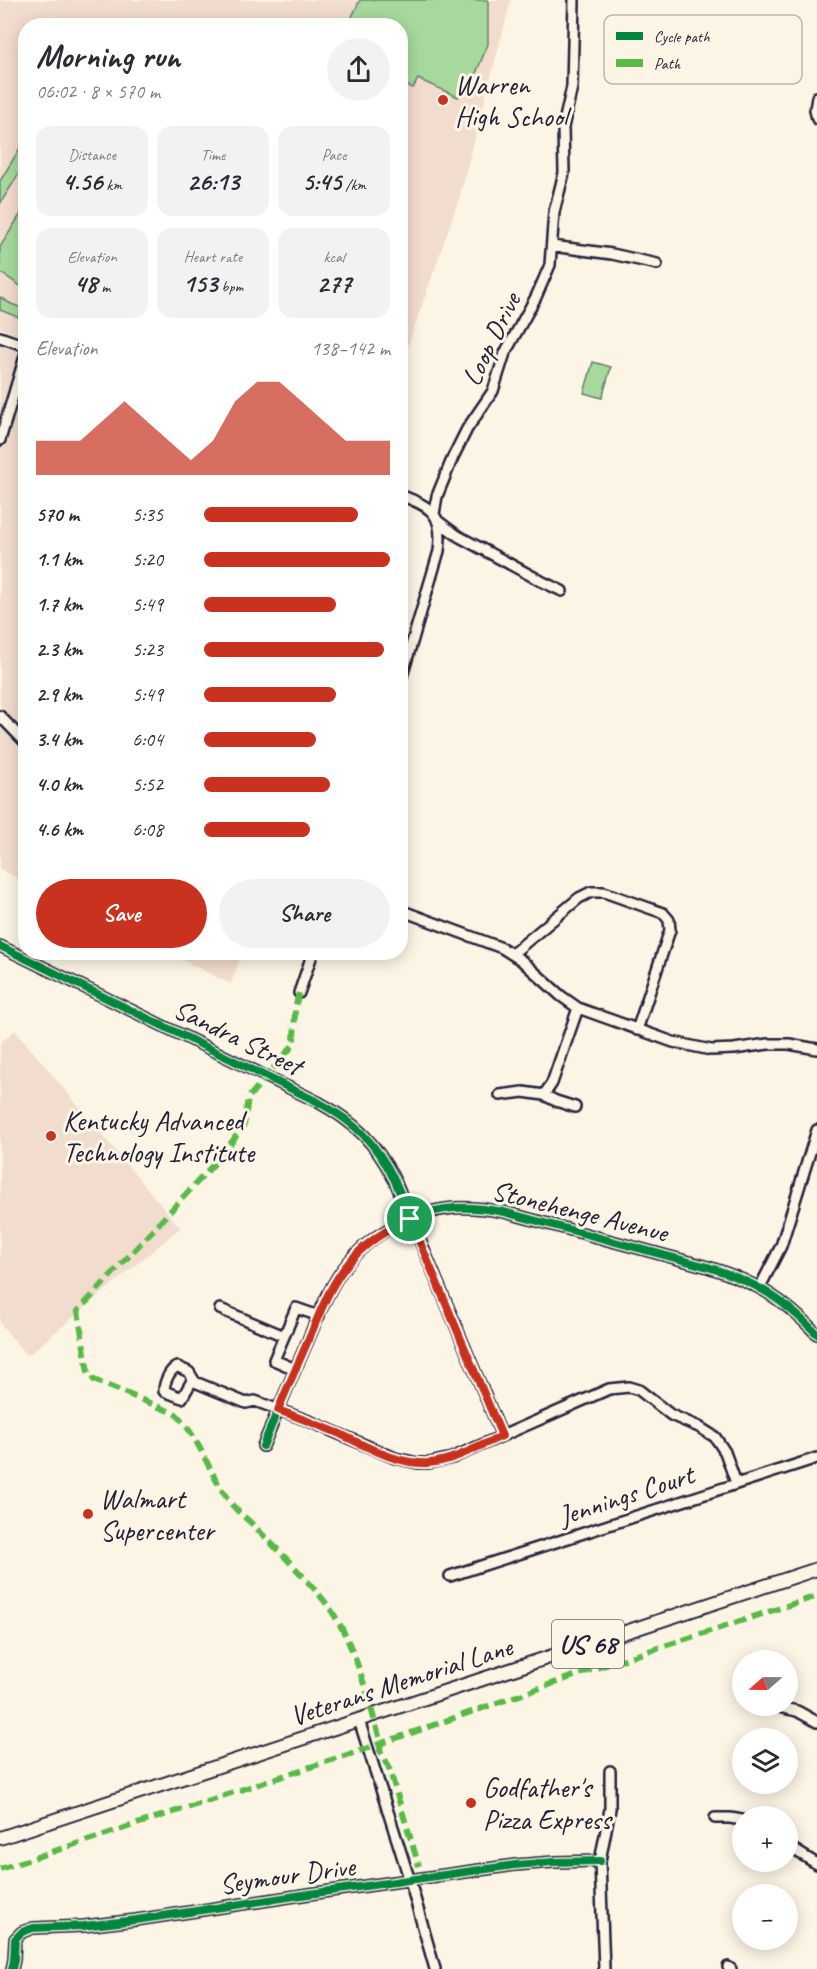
<!DOCTYPE html>
<html lang="en">
<head>
<meta charset="utf-8">
<style>
  :root { --surface:#fff; --page:#f2f2f3; --text:#2b2b33; --muted:#7c7c81; --accent:#c8321e }
  body { margin:0; font-family:Caveat,sans-serif; background:var(--page); color:var(--text); height:100vh; display:flex; flex-direction:column; font-size:22px; white-space:nowrap }
  * { box-sizing:border-box; margin:0 }
  p { font-size:20px; color:var(--muted) }
  .icon { flex:none; width:33px; height:33px; fill:none; stroke:currentColor; stroke-width:2; stroke-linecap:round; stroke-linejoin:round }
  .map { position:relative; flex:1; overflow:hidden }
  .side { position:absolute; left:18px; top:18px; width:390px; height:942px; display:flex; flex-direction:column; background:var(--surface); border-radius:24px; box-shadow:0 3px 15px #0003 }
  .side>* { flex:none }
  .needle { width:39px; rotate:250deg }
  .controls { position:absolute; left:732px; top:1650px; display:grid; gap:12px }
  .controls a { display:grid; place-items:center; width:66px; height:66px; border-radius:50%; background:var(--surface); box-shadow:0 3px 15px #0003; font-size:30px }
  .pin { position:absolute; display:grid; place-items:center; width:51px; height:51px; color:#fff; margin:-26px; border:3px solid #fff; border-radius:50%; box-shadow:0 2px 6px #0007 }
  .round { display:grid; place-items:center; flex:none; width:63px; height:63px; border-radius:32px; background:var(--page) }
  .overview { display:flex; align-items:center; justify-content:space-between; height:102px; padding:0 18px }
  h1 { font-size:33px; font-weight:600; line-height:45px }
  .metrics { display:grid; grid-template-columns:repeat(3,1fr); gap:9px; height:102px; padding:6px 18px }
  .metrics div { display:grid; align-content:center; border-radius:15px; background:var(--page); text-align:center }
  .metrics b { font-size:26px; font-weight:600 }
  .metrics small { font-size:16px; font-weight:400 }
  .metrics p { font-size:16px }
  .chart { height:168px; padding:12px 18px }
  .chart p { display:flex; justify-content:space-between }
  .chart svg { width:100%; height:108px; margin-top:6px; fill:var(--accent); opacity:.7 }
  .button { display:flex; gap:12px; margin-top:auto; padding:12px 18px }
  .button a { flex:1; height:69px; border-radius:36px; background:var(--accent); color:#fff; font-size:24px; font-weight:600; line-height:69px; text-align:center }
  .button a+a { background:var(--page); color:var(--text) }
  ul { padding:0 18px; list-style:none; font-size:20px }
  li { display:grid; grid-template-columns:96px 72px 1fr; align-items:center; height:45px }
  li i { height:15px; border-radius:8px; background:var(--accent) }
  .map>svg:first-child { display:block }
</style>
</head>
<body>
<div class="map">
<svg width="817" height="1969" viewBox="0 0 817 1969">
  <rect width="100%" height="100%" fill="#fcf5e5"/>
  <filter id="ink" filterUnits="userSpaceOnUse"><feTurbulence type="fractalNoise" baseFrequency=".0167" numOctaves="2"/><feDisplacementMap in="SourceGraphic" scale="12" xChannelSelector="R" yChannelSelector="G"/><feConvolveMatrix kernelMatrix="1 2 1 2 8 2 1 2 1" color-interpolation-filters="sRGB"/></filter>
  <g filter="url(#ink)">
    <path fill="#f2dcce" d="M0,0H511L459,199L401,366L400,26H26L25,338L0,328Z
      M0,337L26,347L25,882L0,869Z
      M168,953H242L231,984Z
      M15,1030L180,1228L27,1356L0,1323V1043Z"/>
    <path fill="#a6d99b" stroke="#647e6b" stroke-width="1.5" d="M360,0H488V44L474,78L458,97L418,79L413,88L401,83L400,26L348,25Z
      M25,140V164L0,204V181Z
      M25,207V289L0,272V247Z
      M0,297L11,304L25,309V320L0,310Z
      M593,362L611,367L602,398L584,393Z"/>
    <g fill="none" stroke-linecap="round" stroke-linejoin="round">
      <g stroke="#22223b" stroke-width="14">
        <path id="minor" d="M817,97L815,110L817,119
          M552,246L612,254L657,264
          M0,337L26,346
          M0,440L26,353
          M400,495C432,507 444,514 439,551L400,683
          M434,514L437,496L453,457L467,429L493,391L505,353L536,297L550,265L554,212L564,173L563,127L572,87L574,0
          M438,521L458,536L541,581L562,591
          M0,716L26,743
          M400,910L502,948L521,960L561,996L578,1008L673,1042L711,1050L734,1049L768,1044H789L817,1049
          M0,946L318,1102C355,1122 376,1143 395,1181L502,1436
          M512,954L579,898L591,892H604L663,913L669,920L670,930L637,1030
          M299,993L313,952
          M500,1095L523,1092L544,1095L552,1083L578,1008
          M544,1095L556,1101L575,1107
          M760,1287L781,1246L817,1130
          M220,1309L284,1336
          M295,1369L274,1360L296,1308L319,1316
          M193,1379L182,1398L164,1391C164,1383 170,1368 178,1367L189,1372L195,1382L246,1403L255,1401L309,1421L395,1458L418,1463H429L452,1458L609,1389L629,1387L639,1390L671,1415L699,1427L715,1437L725,1452L736,1483
          M263,1446C277,1412 291,1379 306,1345C316,1322 325,1296 339,1275C364,1237 409,1212 454,1208C471,1207 488,1209 504,1212L708,1267C756,1282 782,1298 817,1334
          M450,1576L817,1458
          M774,1706L797,1711L817,1722
          M359,1720L410,1881L435,1969
          M715,1818H730L742,1820
          M788,1846L817,1864
          M728,1967L731,1969
          M12,1969L14,1960L15,1939L22,1932L33,1928L84,1926L136,1920L309,1894L515,1865L554,1862L600,1861
          M604,1969L600,1861L610,1809V1771"/>
      </g>
      <g stroke="#22223b" stroke-width="16">
        <path id="major" d="M0,1838L817,1569"/>
      </g>
      <use href="#minor" stroke="#fcf5e5" stroke-width="9"/>
      <use href="#major" stroke="#fcf5e5" stroke-width="12"/>
      <path stroke="#58b947" stroke-width="6" stroke-dasharray="12 6" stroke-linecap="butt" d="M299,993L295,1008L294,1044L248,1098L244,1125L224,1153L78,1311L88,1372L94,1380L176,1414C202,1440 210,1479 234,1507C241,1515 250,1521 257,1529C280,1552 306,1578 326,1603C356,1643 367,1696 381,1743L380,1750L388,1765L419,1866
        M0,1869L368,1748L600,1667L817,1596"/>
      <g stroke="#fcf5e5" stroke-width="11">
        <path id="cycleway" d="M0,946L318,1102C355,1122 376,1143 395,1181L502,1436
          M263,1446C277,1412 291,1379 306,1345C316,1322 325,1296 339,1275C364,1237 409,1212 454,1208C471,1207 488,1209 504,1212L708,1267C756,1282 782,1298 817,1334
          M12,1969L14,1960L15,1939L22,1932L33,1928L84,1926L136,1920L309,1894L515,1865L554,1862L600,1861"/>
      </g>
      <use href="#cycleway" stroke="#00873e" stroke-width="8"/>
    </g>
  </g>
  <g fill="none" stroke-linecap="round" stroke-linejoin="round" filter="url(#ink)">
    <g stroke="#fff" stroke-width="12">
      <path id="route" d="M410,1219L502,1436C479,1446 454,1461 429,1463C397,1465 366,1446 338,1433C318,1425 298,1417 278,1410C289,1384 300,1359 311,1334C322,1307 333,1279 353,1258C369,1240 388,1229 410,1219Z"/>
    </g>
    <use href="#route" stroke="#c8321e" stroke-width="8"/>
  </g>
  <g fill="#c8321e" stroke="#fcf5e5" stroke-width="2">
    <circle cx="443" cy="100" r="6"/>
    <circle cx="51" cy="1136" r="6"/>
    <circle cx="88" cy="1514" r="6"/>
    <circle cx="471" cy="1803" r="6"/>
  </g>
  <g text-anchor="middle" dominant-baseline="central" stroke-width="6" stroke-linejoin="round" paint-order="stroke">
    <rect fill="#fcf5e5" stroke="#63616e" stroke-width="1.5" x="552" y="1620" width="72" height="48" rx="4.5"/>
    <g font-size="27" font-weight="bold" fill="#22223b">
      <text x="588" y="1644">US 68</text>
    </g>
    <g font-size="28" fill="#22223b" stroke="#fcf5e5" text-anchor="start">
      <text x="455" y="84">Warren<tspan x="455" dy="32">High School</tspan></text>
      <text x="63" y="1120">Kentucky Advanced<tspan x="63" dy="32">Technology Institute</tspan></text>
      <text x="100" y="1498">Walmart<tspan x="100" dy="32">Supercenter</tspan></text>
      <text x="483" y="1787">Godfather's<tspan x="483" dy="32">Pizza Express</tspan></text>
    </g>
    <g font-size="28" fill="#22223b" stroke="#fcf5e5">
      <text transform="translate(491 339) rotate(-64)">Loop Drive</text>
      <text transform="translate(238 1037) rotate(26)">Sandra Street</text>
      <text transform="translate(580 1211) rotate(14)">Stonehenge Avenue</text>
      <text transform="translate(626 1495) rotate(-18)">Jennings Court</text>
      <text transform="translate(401 1681) rotate(-18)">Veterans Memorial Lane</text>
      <text transform="translate(287 1875) rotate(-8)">Seymour Drive</text>
    </g>
  </g>
  <rect x="604" y="15" width="198" height="69" rx="9" fill="#fcf5e5" stroke="#bbb6b2" stroke-width="1.5"/>
  <rect x="616" y="32" width="27" height="8" fill="#00873e"/>
  <rect x="616" y="59" width="27" height="8" fill="#58b947"/>
  <g font-size="16" fill="#22223b">
    <text x="654" y="42">Cycle path</text>
    <text x="654" y="69">Path</text>
  </g>
</svg>
<div class="controls">
<a><svg class="needle" viewBox="-14 -14 28 28"><path d="M0-13l5 13h-10z" fill="#e53935"/><path d="M0 13l5-13h-10z" fill="#7c7c81"/></svg></a>
<a><svg class="icon" aria-label="layers" viewBox="0 0 24 24"><path d="M12 4l9 5-9 5-9-5zM3 14l9 5 9-5"/></svg></a>
<a>+</a>
<a>−</a>
</div>
<div class="pin" style="left:410px;top:1219px;background:#1e9e55"><svg class="icon" aria-label="arrive" viewBox="0 0 24 24"><path d="M6 21V4h12l-3 4 3 4H6"/></svg></div>
<section class="side">
<div class="overview"><div><h1>Morning run</h1><p>06:02 · 8 × 570 m</p></div><a class="round"><svg class="icon" aria-label="share" viewBox="0 0 24 24"><path d="M12 15V3M7 8l5-5 5 5M5 13v7h14v-7"/></svg></a></div>
<div class="metrics">
<div><p>Distance</p><b>4.56<small> km</small></b></div>
<div><p>Time</p><b>26:13</b></div>
<div><p>Pace</p><b>5:45<small> /km</small></b></div>
</div>
<div class="metrics">
<div><p>Elevation</p><b>48<small> m</small></b></div>
<div><p>Heart rate</p><b>153<small> bpm</small></b></div>
<div><p>kcal</p><b>277</b></div>
</div>
<div class="chart"><p><span>Elevation</span>138–142 m</p>
<svg viewBox="0 0 160 44" preserveAspectRatio="none"><path d="M0 44V30L10 30L20 30L30 22L40 14L50 22L60 30L70 38L80 30L90 14L100 6L110 6L120 14L130 22L140 30L150 30L160 30V44z"/></svg>
</div>
<ul>
<li><b>570 m</b>5:35<i style="width:83%"></i></li>
<li><b>1.1 km</b>5:20<i style="width:100%"></i></li>
<li><b>1.7 km</b>5:49<i style="width:71%"></i></li>
<li><b>2.3 km</b>5:23<i style="width:97%"></i></li>
<li><b>2.9 km</b>5:49<i style="width:71%"></i></li>
<li><b>3.4 km</b>6:04<i style="width:60%"></i></li>
<li><b>4.0 km</b>5:52<i style="width:68%"></i></li>
<li><b>4.6 km</b>6:08<i style="width:57%"></i></li>
</ul>
<div class="button"><a>Save</a><a>Share</a></div>
</section>
</div>
</body>
</html>
